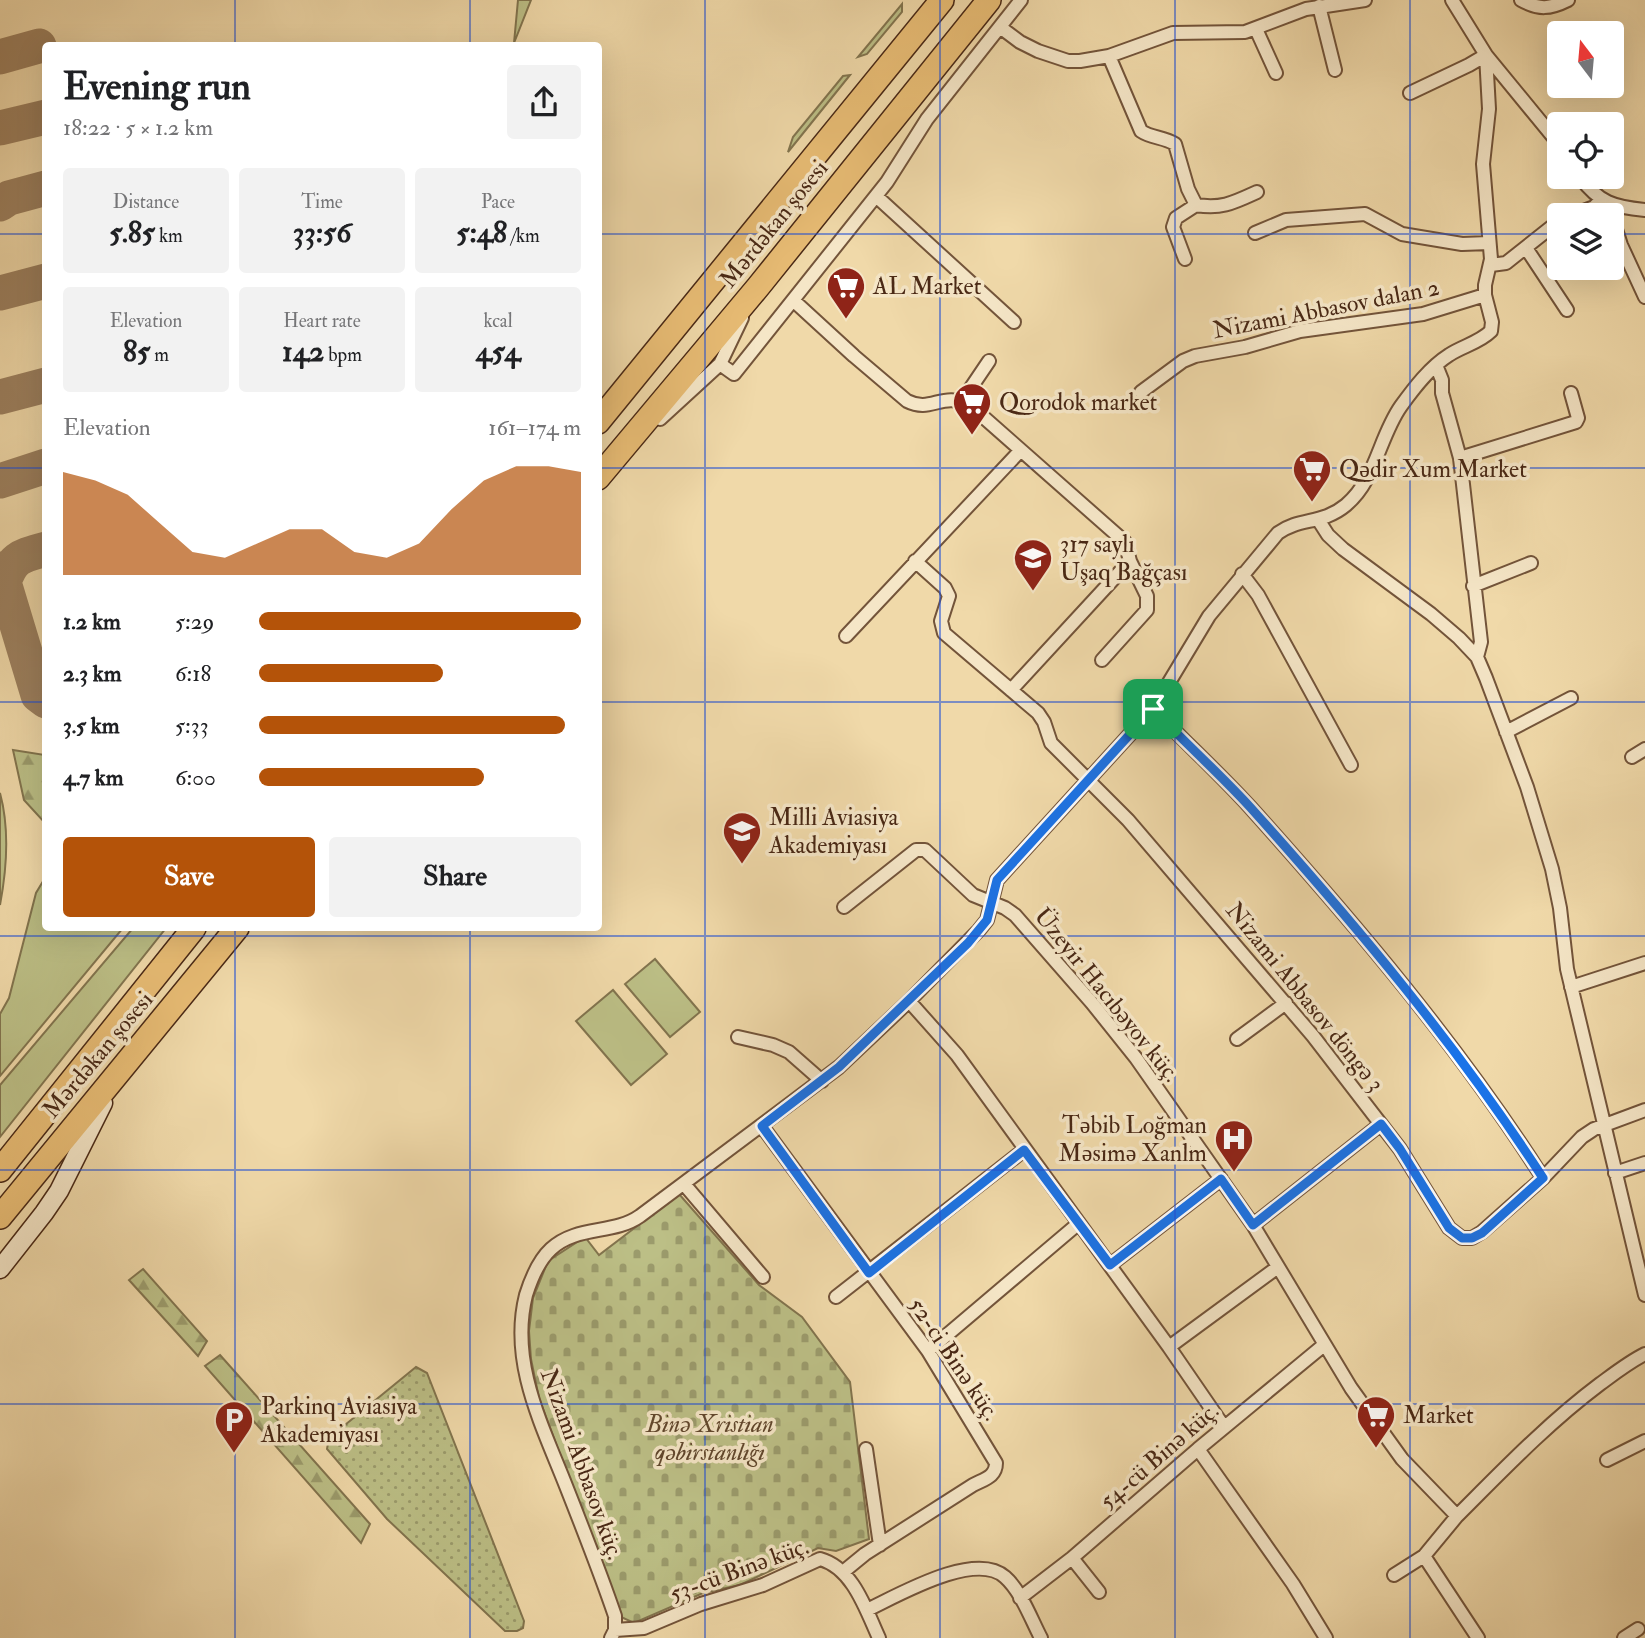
<!DOCTYPE html>
<html lang="en">
<head>
<meta charset="utf-8">
<style>
  :root { --surface:#fff; --page:#f2f2f2; --text:#202124; --muted:#757577; --accent:#b45309 }
  body { margin:0; font-family:"IM FELL Double Pica",serif; background:var(--page); color:var(--text); height:100vh; display:flex; flex-direction:column; font-size:26px; white-space:nowrap }
  * { box-sizing:border-box; margin:0 }
  p { font-size:23px; color:var(--muted) }
  .icon { flex:none; width:38px; height:38px; fill:none; stroke:currentColor; stroke-width:2; stroke-linecap:round; stroke-linejoin:round }
  .map { position:relative; flex:1; overflow:hidden }
  .sheet { position:absolute; left:42px; top:42px; width:560px; height:889px; display:flex; flex-direction:column; background:var(--surface); border-radius:7px; box-shadow:0 7px 28px #0002 }
  .sheet>* { flex:none }
  .needle { width:46px; rotate:344deg }
  .tools { position:absolute; left:1547px; top:21px; display:grid; gap:14px }
  .tools a { display:grid; place-items:center; width:77px; height:77px; border-radius:7px; background:var(--surface); box-shadow:0 7px 28px #0002; font-size:35px }
  .pin { position:absolute; display:grid; place-items:center; width:60px; height:60px; color:#fff; margin:-30px; border-radius:14px; box-shadow:0 4px 10px #0006 }
  .round { display:grid; place-items:center; flex:none; width:74px; height:74px; border-radius:7px; background:var(--page) }
  .summary { display:flex; align-items:center; justify-content:space-between; height:119px; padding:0 21px }
  h1 { font-size:38px; font-weight:800; line-height:52px }
  .figures { display:grid; grid-template-columns:repeat(3,1fr); gap:10px; height:119px; padding:7px 21px }
  .figures div { display:grid; align-content:center; border-radius:7px; background:var(--page); text-align:center }
  .figures b { font-size:30px; font-weight:800 }
  .figures small { font-size:19px; font-weight:400 }
  .figures p { font-size:19px }
  .chart { height:196px; padding:14px 21px }
  .chart p { display:flex; justify-content:space-between }
  .chart svg { width:100%; height:126px; margin-top:7px; fill:var(--accent); opacity:.7 }
  .action { display:flex; gap:14px; margin-top:auto; padding:14px 21px }
  .action a { flex:1; height:80px; border-radius:7px; background:var(--accent); color:#fff; font-size:28px; font-weight:800; line-height:80px; text-align:center }
  .action a+a { background:var(--page); color:var(--text) }
  ul { padding:0 21px; list-style:none; font-size:23px }
  li { display:grid; grid-template-columns:112px 84px 1fr; align-items:center; height:52px }
  li i { height:18px; border-radius:9px; background:var(--accent) }
  .map>svg:first-child { display:block }
</style>
</head>
<body>
<div class="map">
<svg width="1645" height="1638" viewBox="0 0 1645 1638">
  <defs>
    <pattern id="forest-firs" width="22" height="20" patternUnits="userSpaceOnUse" patternTransform="scale(1.75)"><rect width="22" height="20" fill="#bcbf86"/><path d="M5 1l3.5 6h-7zM16 11l3.5 6h-7z" fill="#9b9b6c"/></pattern>
    <pattern id="cemetery-stones" width="16" height="16" patternUnits="userSpaceOnUse" patternTransform="scale(1.75)"><rect width="16" height="16" fill="#bcbf86"/><path d="M2 7V4a2 2 0 0 1 4 0v3zM10 15v-3a2 2 0 0 1 4 0v3z" fill="#9b9b6c"/></pattern>
    <pattern id="park-dots" width="8" height="8" patternUnits="userSpaceOnUse" patternTransform="scale(1.75)"><rect width="8" height="8" fill="#bcbf86"/><path d="M2 2h.1M6 6h.1" fill="none" stroke="#9b9b6c" stroke-width="1.8" stroke-linecap="round"/></pattern>
  </defs>
  <rect width="100%" height="100%" fill="#f0d9a9"/>
  <filter id="stains"><feTurbulence type="fractalNoise" baseFrequency=".00286" numOctaves="4"/><feColorMatrix values="0 0 0 0 .2 0 0 0 0 .09 0 0 0 0 .02 0 0 0 .5 -.17"/></filter>
  <radialGradient id="worn" r=".72"><stop offset=".6" stop-color="#630" stop-opacity="0"/><stop offset="1" stop-color="#630" stop-opacity=".3"/></radialGradient>
  <path fill="#bcbf86" stroke="#82744e" stroke-width="2" d="M518,0H531L514,43Z
    M902,4V12L867,54L858,57Z
    M850,75L788,152L793,137L843,76Z
    M0,793C10,830 7,868 0,905Z
    M45,878L46,928H123L0,1076V1014L9,998L36,893Z
    M133,928H166L0,1137V1085Z
    M655,959L700,1012L670,1037L625,984Z
    M613,990L667,1054L631,1085L576,1021Z"/>
  <path fill="url(#forest-firs)" stroke="#82744e" stroke-width="2" d="M13,750L45,755V823L24,800Z
    M143,1269L207,1341L198,1356L129,1280Z
    M220,1355L370,1524L361,1543L205,1366Z"/>
  <path fill="url(#cemetery-stones)" stroke="#82744e" stroke-width="2" d="M679,1194L759,1285L802,1317L850,1382L869,1539L836,1551L818,1548L740,1585L703,1593L634,1623L621,1617L539,1398L531,1359L529,1331L533,1298L548,1261L585,1237L599,1255Z"/>
  <path fill="url(#park-dots)" stroke="#82744e" stroke-width="2" d="M416,1367L427,1373L524,1621L523,1628L517,1631H505L387,1519L327,1449L329,1438Z"/>
  <g fill="none" stroke-linecap="round" stroke-linejoin="round">
    <path stroke="#9c805f" stroke-width="35" d="M0,57L39,46
      M0,128L46,117
      M0,204L9,198L46,188
      M0,293L46,281
      M0,397L46,385
      M0,481L46,466
      M0,569L38,695L46,701
      M4,582C13,556 22,556 46,549"/>
    <g stroke="#73543a" stroke-width="16">
      <path id="street" d="M1521,0C1539,10 1550,9 1568,0
        M1319,6L1335,70
        M1000,27L1020,42L1038,51L1068,61H1080L1109,56L1173,33L1245,32L1306,9L1365,0
        M1256,29L1276,73
        M1109,56L1141,131C1151,138 1164,137 1175,144L1188,189L1196,205
        M1410,93L1469,65L1486,55L1559,144
        M1580,177C1599,203 1614,207 1645,210
        M876,196L1014,322
        M1573,215L1594,207L1601,200
        M1612,217L1621,245L1645,297
        M1255,233L1286,220L1365,214L1402,234L1462,244L1489,243
        M1526,248L1567,310
        M1185,259L1173,227L1176,218L1196,205C1222,209 1233,203 1257,192
        M1491,265L1506,263L1559,221
        M794,301L854,356L907,401C933,414 942,389 972,407L1125,542L1130,561L1011,690
        M720,364L734,374L887,182L927,119L1021,0
        M1436,365L1442,380V393L1460,458L1481,642L1477,657
        M1141,392L1183,361L1195,356L1245,347L1300,331L1423,314L1485,295
        M962,401L989,361
        M660,419L720,364L742,318
        M1460,458L1576,422L1578,418L1571,393
        M1319,521L1328,535L1343,549L1431,614L1459,638L1477,657L1486,678L1527,787L1552,869L1560,908L1567,969L1645,1295
        M915,561L945,588L949,596L941,621L944,633L1038,713L1044,722L1051,743L1128,820L1313,1036L1400,1149L1449,1228L1462,1238H1472L1482,1232L1543,1178L1582,1137L1594,1129L1645,1110
        M1242,574L1258,595L1351,765
        M1473,586L1531,563
        M846,636L1020,451
        M1102,660L1147,610V596L1130,561
        M1153,709C1185,742 1219,773 1250,807C1355,924 1458,1045 1543,1178
        M1506,732L1571,698
        M1632,757L1645,749
        M844,907L916,850H925L973,895L1005,908L1015,915L1092,1003L1136,1058L1253,1225L1351,1388L1402,1459L1457,1516L1424,1556L1478,1638
        M1571,987L1645,963
        M909,1001L957,1055L1169,1347L1224,1427
        M738,1037L773,1045L789,1052L822,1081
        M1237,1039L1286,1003
        M762,1126L928,1351L996,1463C996,1477 984,1479 973,1485L865,1554L843,1572
        M1615,1173L1645,1163
        M684,1184L763,1277
        M1253,1225L1381,1124
        M1110,1265L1221,1179
        M836,1297L1024,1150
        M1169,1347L1278,1267
        M928,1351L1079,1223
        M866,1449L880,1545
        M1198,1449L1293,1584L1326,1638
        M1607,1460L1645,1441
        M1457,1516C1503,1470 1548,1423 1600,1384C1615,1373 1629,1362 1645,1354
        M1072,1558L1099,1592
        M1394,1575L1424,1556
        M1020,1598L1072,1558L1198,1449L1324,1345
        M867,1610C897,1596 975,1550 1005,1577C1021,1591 1031,1619 1041,1638
        M615,1630L644,1628L701,1604L763,1585L820,1559C853,1568 866,1610 879,1638
        M611,1638L615,1630V1616C600,1572 583,1529 566,1486C542,1425 509,1362 526,1295C531,1279 538,1261 551,1249C577,1225 613,1235 640,1216L839,1067L909,1001L979,930L987,920L997,880L1153,709L1209,616L1278,533C1300,517 1322,525 1346,505C1376,480 1379,437 1401,406C1414,388 1430,367 1449,355C1462,346 1479,343 1491,331L1492,322L1485,295V285L1491,259L1483,164L1489,109L1486,55L1452,0
        M1624,1638L1638,1629"/>
    </g>
    <g stroke="#492815" stroke-width="21">
      <path id="secondary" d="M0,1269L44,1213L59,1191L103,1103"/>
    </g>
    <g stroke="#492815" stroke-width="26">
      <path id="highway" d="M598,422L942,0
        M598,478L758,287L989,0
        M0,1170L194,928
        M0,1217L237,928"/>
    </g>
    <use href="#street" stroke="#f5e6c7" stroke-width="12"/>
    <use href="#secondary" stroke="#f5e6c7" stroke-width="18"/>
    <use href="#highway" stroke="#e8bc74" stroke-width="23"/>
  </g>
  <g fill="none" stroke-linecap="round" stroke-linejoin="round">
    <g stroke="#fff" stroke-width="14">
      <path id="route" d="M1153,709C1184,742 1219,773 1250,807C1355,924 1457,1045 1543,1178L1482,1233L1472,1238H1462L1449,1228L1400,1149L1381,1124L1253,1225L1221,1179L1110,1265L1024,1150L869,1273L762,1126L839,1067L968,943L987,920L997,880Z"/>
    </g>
    <use href="#route" stroke="#1a73e8" stroke-width="9"/>
  </g>
  <path fill="none" stroke="#1d4ed8" stroke-width="2" stroke-opacity="0.55" d="M235,0V46M470,0V46M705,0V1638M940,0V1638M1175,0V1638M1410,0V1638M0,234H46M598,234H1559M1612,234H1645M0,468H46M598,468H1645M0,702H46M598,702H1645M235,928V1638M470,928V1638M0,936H1645M0,1170H1645M0,1404H1645"/>
  <defs>
    <g id="supermarket-pin" transform="scale(2.0125)"><path d="M0 17L-7.5 6A9.5 9.5 0 1 1 7.5 6Z" fill="#8f2418" stroke="#f5e6c7"/><path d="M-6-5.5h2.5l.6 2H6L4.5 2H-2.5L-4.4-4H-6ZM-1.5 3.2a1.3 1.3 0 1 0 .1 0ZM3 3.2a1.3 1.3 0 1 0 .1 0Z" fill="#fff"/></g>
    <g id="school-pin" transform="scale(2.0125)"><path d="M0 17L-7.5 6A9.5 9.5 0 1 1 7.5 6Z" fill="#8f2418" stroke="#f5e6c7"/><path d="M0-5L7-2L0 1L-7-2ZM-4 1L0 2.5L4 1V4Q0 6-4 4Z" fill="#fff"/></g>
    <g id="university-pin" transform="scale(2.0125)"><path d="M0 17L-7.5 6A9.5 9.5 0 1 1 7.5 6Z" fill="#8f2418" stroke="#f5e6c7"/><path d="M0-5L7-2L0 1L-7-2ZM-4 1L0 2.5L4 1V4Q0 6-4 4Z" fill="#fff"/></g>
    <g id="hospital-pin" transform="scale(2.0125)"><path d="M0 17L-7.5 6A9.5 9.5 0 1 1 7.5 6Z" fill="#8f2418" stroke="#f5e6c7"/><path d="M-5-5h3v3.5h4V-5h3V5h-3V1.5h-4V5h-3Z" fill="#fff"/></g>
    <g id="parking-pin" transform="scale(2.0125)"><path d="M0 17L-7.5 6A9.5 9.5 0 1 1 7.5 6Z" fill="#8f2418" stroke="#f5e6c7"/><path d="M-3.5-5.5H1a3.5 3.5 0 0 1 0 7H-1V5.5H-3.5ZM-1-3.4V-.6H.8a1.4 1.4 0 0 0 0-2.8Z" fill="#fff"/></g>
  </defs>
  <g fill-rule="evenodd">
    <use href="#supermarket-pin" x="846" y="286"/>
    <use href="#supermarket-pin" x="972" y="402"/>
    <use href="#supermarket-pin" x="1312" y="469"/>
    <use href="#school-pin" x="1033" y="558"/>
    <use href="#university-pin" x="742" y="831"/>
    <use href="#hospital-pin" x="1234" y="1139"/>
    <use href="#supermarket-pin" x="1376" y="1415"/>
    <use href="#parking-pin" x="234" y="1420"/>
  </g>
  <g text-anchor="middle" dominant-baseline="central" stroke-width="7" stroke-linejoin="round" paint-order="stroke">
    <g font-size="24" fill="#492815" stroke="#f5e6c7">
      <text transform="translate(774 224) rotate(-51)">Mərdəkan şosesi</text>
      <text transform="translate(1326 309) rotate(-11)">Nizami Abbasov dalan 2</text>
      <text transform="translate(1107 995) rotate(51)">Üzeyir Hacıbəyov küç.</text>
      <text transform="translate(1305 997) rotate(51)">Nizami Abbasov döngə 3</text>
      <text transform="translate(98 1055) rotate(-50)">Mərdəkan şosesi</text>
      <text transform="translate(954 1359) rotate(56)">52-ci Binə küç.</text>
      <text transform="translate(1159 1456) rotate(-41)">54-cü Binə küç.</text>
      <text transform="translate(582 1464) rotate(70)">Nizami Abbasov küç.</text>
      <text transform="translate(739 1570) rotate(-20)">53-cü Binə küç.</text>
    </g>
    <g font-size="24" fill="#492815" stroke="#f5e6c7" text-anchor="start">
      <text x="873" y="286">AL Market</text>
      <text x="999" y="402">Qorodok market</text>
      <text x="1339" y="469">Qədir Xum Market</text>
      <text x="1060" y="544">317 saylı<tspan x="1060" dy="28">Uşaq Bağçası</tspan></text>
      <text x="769" y="817">Milli Aviasiya<tspan x="769" dy="28">Akademiyası</tspan></text>
      <text x="1207" y="1125" text-anchor="end">Təbib Loğman<tspan x="1207" dy="28">Məsimə Xanlm</tspan></text>
      <text x="261" y="1406">Parkinq Aviasiya<tspan x="261" dy="28">Akademiyası</tspan></text>
      <text x="1403" y="1415">Market</text>
    </g>
    <g font-size="24" font-style="italic" fill="#60462c" stroke="#f5e6c7">
      <text x="710" y="1424">Binə Xristian<tspan x="710" dy="28">qəbirstanlığı</tspan></text>
    </g>
  </g>
  <rect width="100%" height="100%" filter="url(#stains)"/>
  <rect width="100%" height="100%" fill="url(#worn)"/>
</svg>
<div class="tools">
<a><svg class="needle" viewBox="-14 -14 28 28"><path d="M0-13l5 13h-10z" fill="#e53935"/><path d="M0 13l5-13h-10z" fill="#757577"/></svg></a>
<a><svg class="icon" aria-label="locate" viewBox="0 0 24 24"><circle cx="12" cy="12" r="6"/><path d="M12 2v4M12 18v4M2 12h4M18 12h4"/></svg></a>
<a><svg class="icon" aria-label="layers" viewBox="0 0 24 24"><path d="M12 4l9 5-9 5-9-5zM3 14l9 5 9-5"/></svg></a>
</div>
<div class="pin" style="left:1153px;top:709px;background:#1e9e55"><svg class="icon" aria-label="arrive" viewBox="0 0 24 24"><path d="M6 21V4h12l-3 4 3 4H6"/></svg></div>
<section class="sheet">
<div class="summary"><div><h1>Evening run</h1><p>18:22 · 5 × 1.2 km</p></div><a class="round"><svg class="icon" aria-label="share" viewBox="0 0 24 24"><path d="M12 15V3M7 8l5-5 5 5M5 13v7h14v-7"/></svg></a></div>
<div class="figures">
<div><p>Distance</p><b>5.85<small> km</small></b></div>
<div><p>Time</p><b>33:56</b></div>
<div><p>Pace</p><b>5:48<small> /km</small></b></div>
</div>
<div class="figures">
<div><p>Elevation</p><b>85<small> m</small></b></div>
<div><p>Heart rate</p><b>142<small> bpm</small></b></div>
<div><p>kcal</p><b>454</b></div>
</div>
<div class="chart"><p><span>Elevation</span>161–174 m</p>
<svg viewBox="0 0 160 44" preserveAspectRatio="none"><path d="M0 44V8L10 11L20 16L30 26L40 36L50 38L60 33L70 28L80 28L90 36L100 38L110 33L120 21L130 11L140 6L150 6L160 8V44z"/></svg>
</div>
<ul>
<li><b>1.2 km</b>5:29<i style="width:100%"></i></li>
<li><b>2.3 km</b>6:18<i style="width:57%"></i></li>
<li><b>3.5 km</b>5:33<i style="width:95%"></i></li>
<li><b>4.7 km</b>6:00<i style="width:70%"></i></li>
</ul>
<div class="action"><a>Save</a><a>Share</a></div>
</section>
</div>
</body>
</html>
